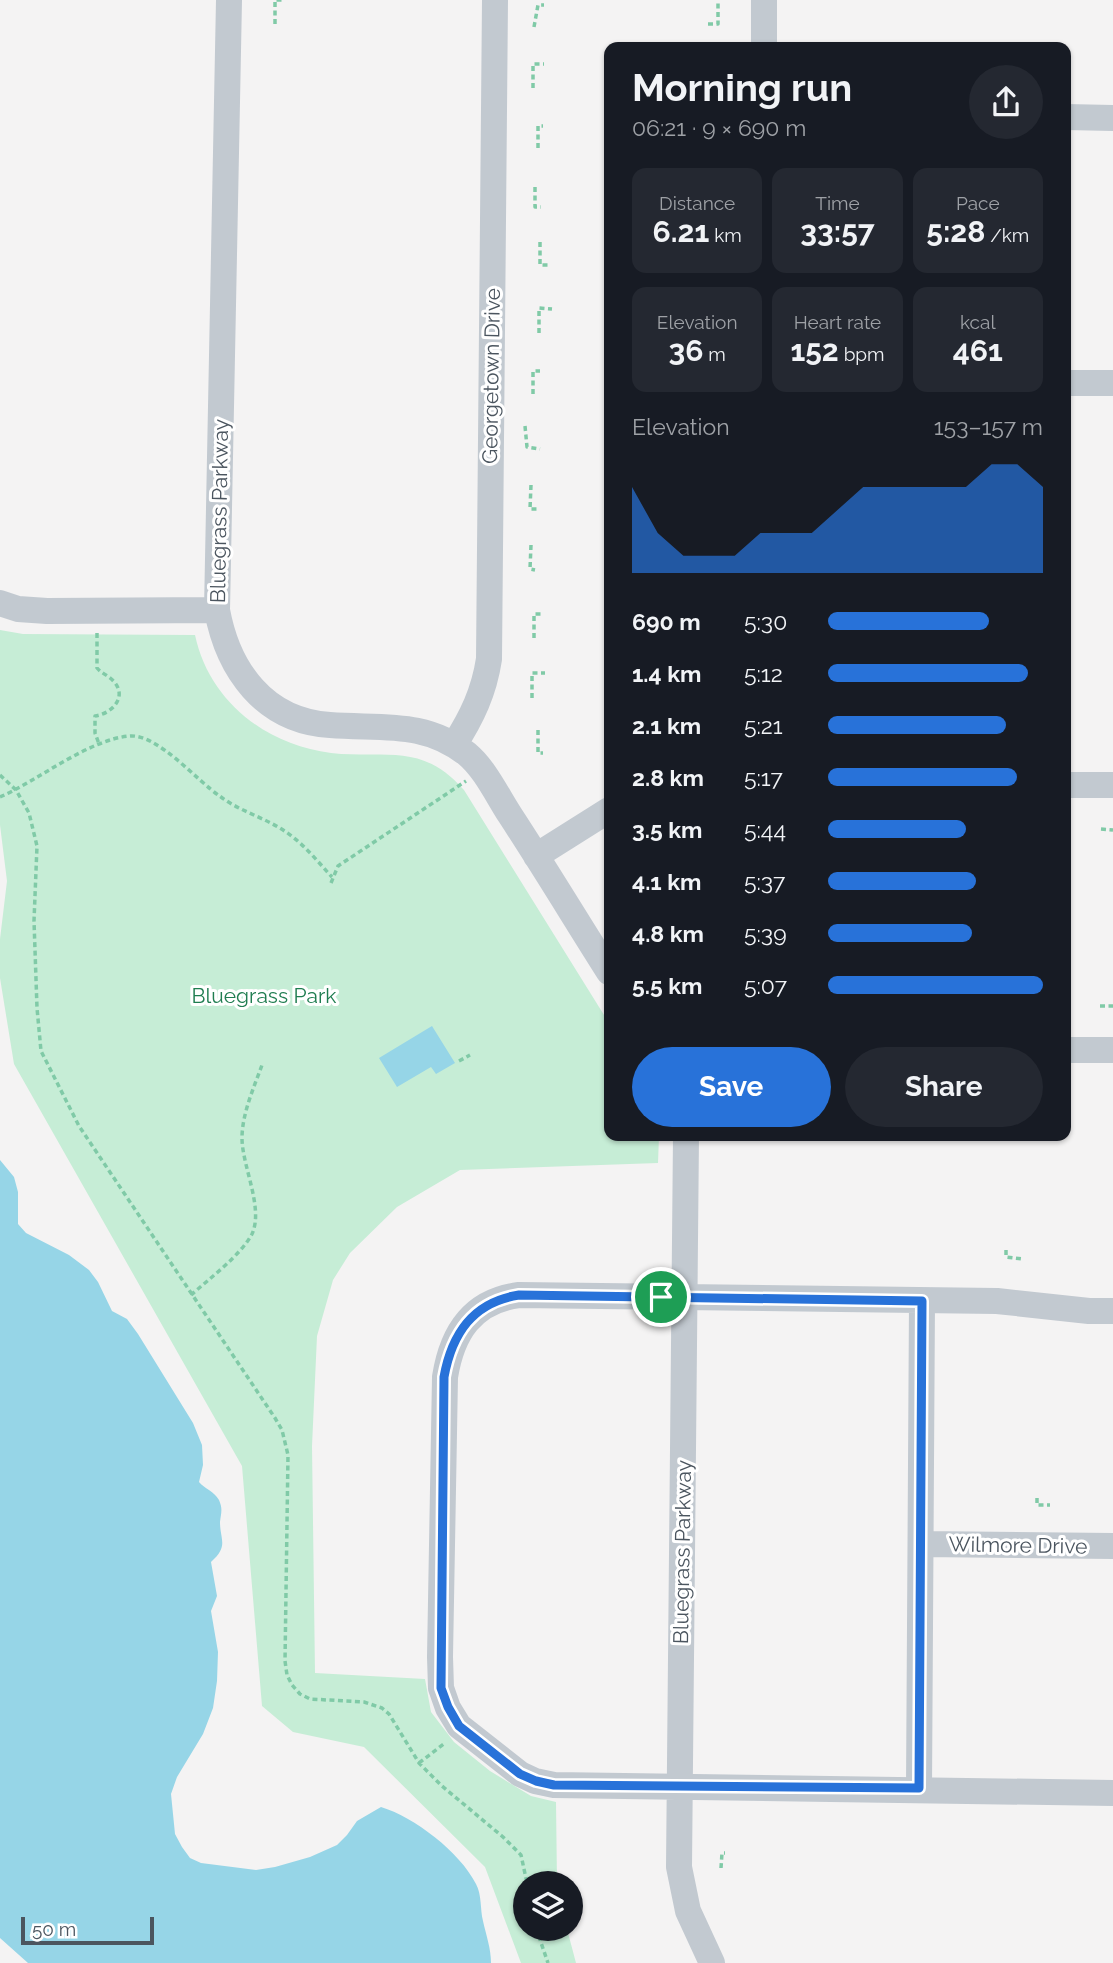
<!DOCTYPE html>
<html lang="en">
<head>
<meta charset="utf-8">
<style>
  :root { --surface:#171b24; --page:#242831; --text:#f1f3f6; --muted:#9ea1a6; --accent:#2872d9 }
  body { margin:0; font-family:Raleway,sans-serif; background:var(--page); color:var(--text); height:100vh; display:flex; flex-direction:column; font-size:26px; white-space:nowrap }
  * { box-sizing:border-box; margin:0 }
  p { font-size:23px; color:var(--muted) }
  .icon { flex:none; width:38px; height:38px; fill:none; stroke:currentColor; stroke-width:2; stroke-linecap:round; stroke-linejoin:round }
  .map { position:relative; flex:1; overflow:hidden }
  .details { position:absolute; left:604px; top:42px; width:467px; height:1099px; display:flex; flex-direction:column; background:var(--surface); border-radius:14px; box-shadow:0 2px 5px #0004 }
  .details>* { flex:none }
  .tools { position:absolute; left:513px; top:1871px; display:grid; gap:14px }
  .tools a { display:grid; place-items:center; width:70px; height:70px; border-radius:50%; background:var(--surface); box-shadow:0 2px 5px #0004; font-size:35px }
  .scale { position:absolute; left:21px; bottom:18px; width:133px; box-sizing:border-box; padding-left:7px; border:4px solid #4b555f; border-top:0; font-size:19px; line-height:24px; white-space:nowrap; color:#4b555f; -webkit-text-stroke:5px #fff; paint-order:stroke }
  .pin { position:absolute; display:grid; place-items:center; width:60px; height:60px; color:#fff; margin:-30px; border:4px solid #fff; border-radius:50%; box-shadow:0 2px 7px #0007 }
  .round { display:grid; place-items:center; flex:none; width:74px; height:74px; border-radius:37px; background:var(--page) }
  .summary { display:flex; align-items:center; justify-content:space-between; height:119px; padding:0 28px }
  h1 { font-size:38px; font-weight:700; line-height:52px }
  .stats { display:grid; grid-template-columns:repeat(3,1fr); gap:10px; height:119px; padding:7px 28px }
  .stats div { display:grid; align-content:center; border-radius:14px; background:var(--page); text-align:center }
  .stats b { font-size:30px; font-weight:700 }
  .stats small { font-size:19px; font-weight:400 }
  .stats p { font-size:19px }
  .chart { height:196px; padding:14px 28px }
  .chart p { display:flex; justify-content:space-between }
  .chart svg { width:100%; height:126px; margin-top:7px; fill:var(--accent); opacity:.7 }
  .primary-button { display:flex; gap:14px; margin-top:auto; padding:14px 28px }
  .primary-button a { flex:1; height:80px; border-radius:42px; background:var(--accent); color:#fff; font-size:28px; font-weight:700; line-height:80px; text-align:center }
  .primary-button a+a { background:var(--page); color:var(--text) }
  ul { padding:0 28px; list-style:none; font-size:23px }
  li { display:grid; grid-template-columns:112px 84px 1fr; align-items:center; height:52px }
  li i { height:18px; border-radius:9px; background:var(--accent) }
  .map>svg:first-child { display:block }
</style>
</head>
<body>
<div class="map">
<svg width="1113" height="1963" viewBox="0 0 1113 1963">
  <rect width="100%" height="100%" fill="#f4f3f3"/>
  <path fill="#c6edd6" d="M0,630L23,634L195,635C209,701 266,745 331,753C386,759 422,742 464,790L609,1023V1136H659L658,1163L460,1170L397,1207L350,1253L333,1280L317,1336L312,1446L315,1673L425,1679L431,1712L454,1742L490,1771L531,1796L556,1802L557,1883H525V1928L567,1929L576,1963H521L485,1867L364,1747L293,1732L262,1706L242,1466L14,1064L0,978V939L7,881L0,825Z"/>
  <path fill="#96d5e7" d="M432,1026L455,1063L436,1074L431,1067L397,1087L379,1058Z
    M0,1160L14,1177L18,1192V1224L26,1233L69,1255L89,1270L98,1282L112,1311L127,1319L138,1334L193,1423L202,1445L203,1465L199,1482C205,1489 214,1491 219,1500C223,1509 221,1513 220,1522C220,1540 229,1546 211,1562L217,1596L211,1611L218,1652L217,1681L213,1708L203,1734L177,1777L171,1794L175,1834L182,1847L190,1858L201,1863L256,1870L275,1867L310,1857L337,1845L347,1835L357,1821L381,1807C414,1817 460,1852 476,1884C482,1895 480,1909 483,1921C486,1935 491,1948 491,1963H28L0,1938Z"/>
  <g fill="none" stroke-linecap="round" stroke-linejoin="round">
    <path stroke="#80caa7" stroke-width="3.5" stroke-dasharray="5 3.5" stroke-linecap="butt" d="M275,24V0H282
      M708,24H718V0
      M534,27L538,5H544
      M533,88V64H544
      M538,148V126H543
      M535,187V207H541
      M540,242V265H548
      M539,333V308L552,309
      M533,394V371H540
      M525,426L527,447L540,449
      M531,485L530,509H539
      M531,545L530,569L535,570
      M97,633V668C102,674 110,676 115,683C127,698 111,714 95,716V733L99,744
      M534,638V614H544
      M532,698V673H545
      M538,730V753H543
      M0,775L16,790L29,813L37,846L34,921L37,1008L41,1051L79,1126L275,1418L282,1430L288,1455L285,1661L287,1675L292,1685L300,1694L310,1699L364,1702L382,1708L389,1714L419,1763L442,1786L503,1837L521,1855L527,1883
      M0,797C39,780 89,739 130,736C158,734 197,781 221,797C241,812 266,818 286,832C304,844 318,862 332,877
      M1066,826V829
      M1101,829L1113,830
      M331,883L338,866L466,781
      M1066,1005H1067
      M1100,1006H1113
      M459,1061L470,1055
      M1006,1250V1257L1023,1259
      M191,1295C209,1279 241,1255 252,1234C264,1208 242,1166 242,1138C242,1114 254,1087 262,1065
      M1037,1498V1505H1050
      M419,1763L445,1743
      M721,1868L722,1853H725
      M536,1928L548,1963"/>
    <path stroke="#c2c9d0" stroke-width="26" d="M229,0L217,610C228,670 264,721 330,725C381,729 424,720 467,754C485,769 497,795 510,815C544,867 576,920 609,972
      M764,47V0
      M1066,117L1113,118
      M1066,383H1113
      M0,603L18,609L47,611L217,610
      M454,745C472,717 484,692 489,659L495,0
      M1066,785H1113
      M536,856L609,810
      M1066,1050H1113
      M686,1136L679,1867L688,1911L712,1963
      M1113,1311H1089L997,1301L519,1295C472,1301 452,1333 445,1377L440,1657L441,1688L448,1708L459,1726L520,1774L535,1781L554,1785L1113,1793
      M922,1544L1113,1546
      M919,1788L922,1301"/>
  </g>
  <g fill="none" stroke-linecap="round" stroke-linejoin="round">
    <g stroke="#fff" stroke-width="14">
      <path id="route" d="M519,1295L922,1301L919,1788L554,1785L536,1781L520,1774L459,1726L448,1707L441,1688L444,1377C452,1333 473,1302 519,1295Z"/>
    </g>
    <use href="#route" stroke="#2872d9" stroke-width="9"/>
  </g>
  <g text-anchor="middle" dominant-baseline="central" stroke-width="6" stroke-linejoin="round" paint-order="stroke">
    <g font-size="21" fill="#4b555f" stroke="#fff">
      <text transform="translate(491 376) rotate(-89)">Georgetown Drive</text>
      <text transform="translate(219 511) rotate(-89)">Bluegrass Parkway</text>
      <text transform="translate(1018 1545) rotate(1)">Wilmore Drive</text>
      <text transform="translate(682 1552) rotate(-89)">Bluegrass Parkway</text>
    </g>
    <g font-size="21" fill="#1f7d50" stroke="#fff">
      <text x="264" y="995">Bluegrass Park</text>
    </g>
  </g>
</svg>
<div class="tools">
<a><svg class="icon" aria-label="layers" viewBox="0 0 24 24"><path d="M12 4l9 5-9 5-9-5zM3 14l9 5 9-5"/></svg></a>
</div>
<div class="scale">50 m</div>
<div class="pin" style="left:661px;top:1297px;background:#1e9e55"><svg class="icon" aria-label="arrive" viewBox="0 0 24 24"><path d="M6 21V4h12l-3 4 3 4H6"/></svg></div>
<section class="details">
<div class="summary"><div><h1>Morning run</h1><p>06:21 · 9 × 690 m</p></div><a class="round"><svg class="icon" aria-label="share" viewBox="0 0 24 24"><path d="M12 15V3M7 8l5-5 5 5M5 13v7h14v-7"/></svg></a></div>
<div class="stats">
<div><p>Distance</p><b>6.21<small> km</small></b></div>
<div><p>Time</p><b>33:57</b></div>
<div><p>Pace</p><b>5:28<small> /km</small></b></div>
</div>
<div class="stats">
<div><p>Elevation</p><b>36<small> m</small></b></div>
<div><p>Heart rate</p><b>152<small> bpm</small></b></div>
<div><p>kcal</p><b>461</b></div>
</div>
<div class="chart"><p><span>Elevation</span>153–157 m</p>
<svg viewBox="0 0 160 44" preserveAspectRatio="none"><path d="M0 44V14L10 30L20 38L30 38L40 38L50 30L60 30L70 30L80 22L90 14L100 14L110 14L120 14L130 14L140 6L150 6L160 14V44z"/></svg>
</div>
<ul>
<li><b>690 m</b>5:30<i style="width:75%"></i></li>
<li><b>1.4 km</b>5:12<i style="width:93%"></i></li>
<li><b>2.1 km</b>5:21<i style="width:83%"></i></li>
<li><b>2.8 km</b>5:17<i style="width:88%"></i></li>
<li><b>3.5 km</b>5:44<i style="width:64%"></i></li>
<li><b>4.1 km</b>5:37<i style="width:69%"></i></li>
<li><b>4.8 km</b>5:39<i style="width:67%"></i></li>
<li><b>5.5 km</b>5:07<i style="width:100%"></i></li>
</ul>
<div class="primary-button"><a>Save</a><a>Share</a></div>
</section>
</div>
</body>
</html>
